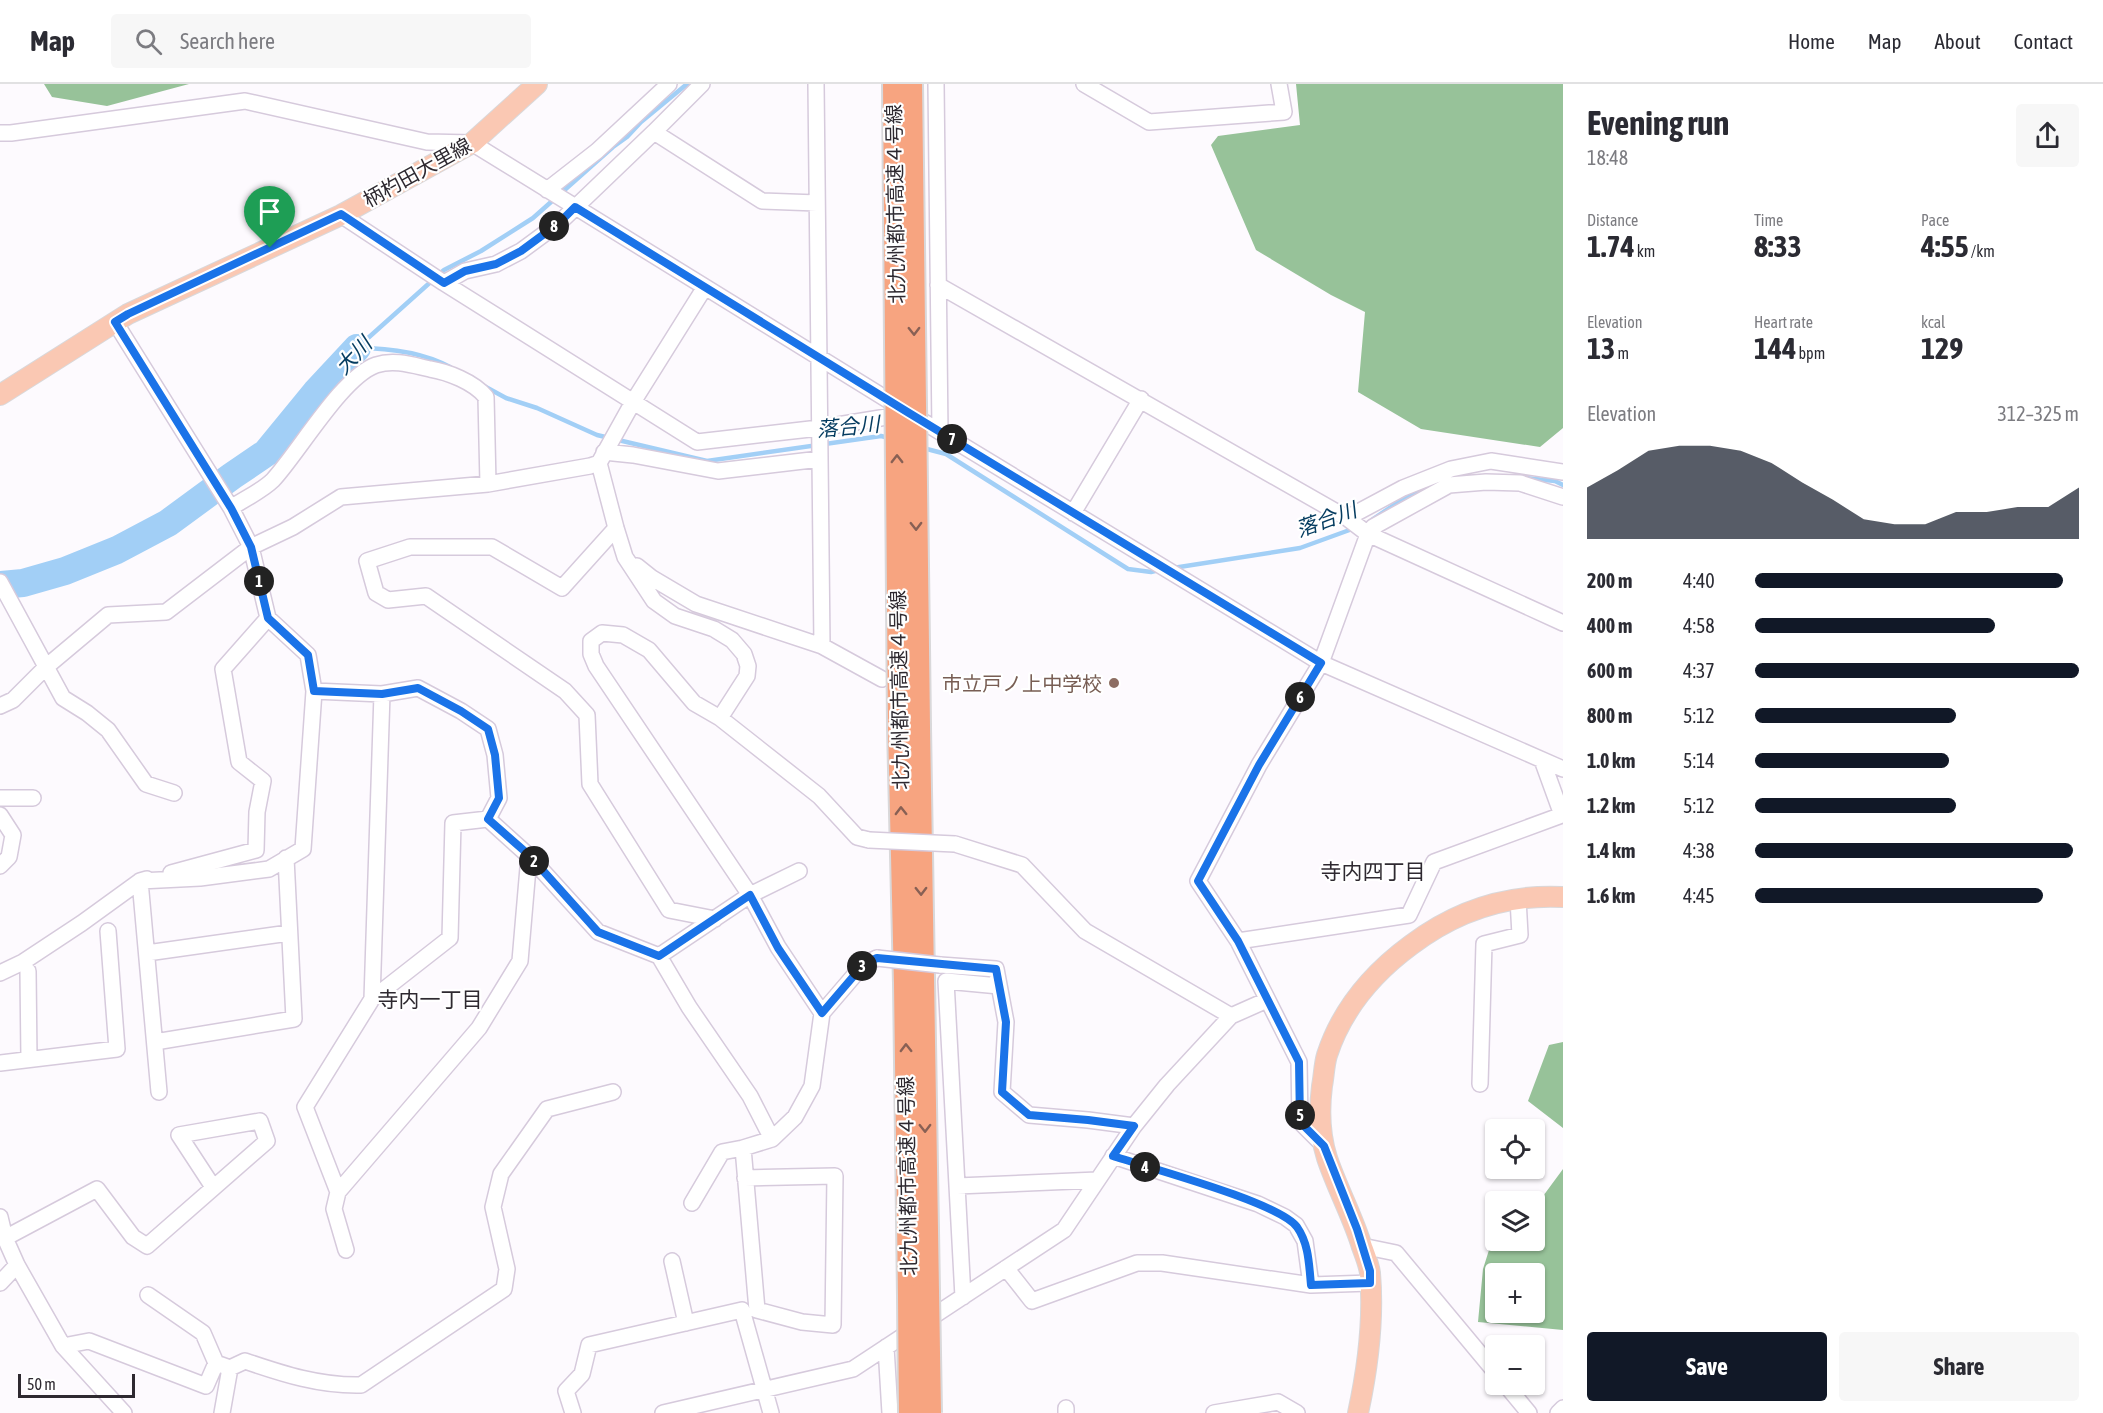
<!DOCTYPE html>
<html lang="en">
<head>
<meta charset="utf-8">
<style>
  :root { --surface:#fff; --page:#f7f7f7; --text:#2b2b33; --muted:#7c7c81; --line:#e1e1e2; --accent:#111827 }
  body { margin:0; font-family:"Asap Condensed","Noto Sans JP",sans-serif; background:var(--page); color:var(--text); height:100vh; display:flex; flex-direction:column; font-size:22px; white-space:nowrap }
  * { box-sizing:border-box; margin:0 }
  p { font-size:20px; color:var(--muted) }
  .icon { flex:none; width:33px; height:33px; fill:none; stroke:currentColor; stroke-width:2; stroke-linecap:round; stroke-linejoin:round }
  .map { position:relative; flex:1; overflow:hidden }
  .sheet { display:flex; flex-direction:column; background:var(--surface); width:540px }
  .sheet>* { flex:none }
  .fabs { position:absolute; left:1485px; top:1035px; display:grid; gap:12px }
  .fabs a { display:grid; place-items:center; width:60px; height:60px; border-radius:6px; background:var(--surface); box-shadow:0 2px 4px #0004; font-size:30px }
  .scale { position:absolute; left:18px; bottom:15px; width:117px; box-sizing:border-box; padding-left:6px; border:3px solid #2e2930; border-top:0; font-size:16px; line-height:21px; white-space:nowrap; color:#2e2930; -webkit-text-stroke:4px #fff; paint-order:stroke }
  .pin { position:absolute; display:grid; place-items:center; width:51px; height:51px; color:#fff; margin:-62px -26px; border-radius:50% 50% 50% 0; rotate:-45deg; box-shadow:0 0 6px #0007 }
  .pin .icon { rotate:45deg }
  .km { position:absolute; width:30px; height:30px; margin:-15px; border-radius:50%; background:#222; color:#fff; font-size:16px; line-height:30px; text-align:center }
  .round { display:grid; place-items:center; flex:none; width:63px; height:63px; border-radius:6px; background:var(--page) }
  .overview { display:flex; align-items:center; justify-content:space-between; height:102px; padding:0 24px }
  h1 { font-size:33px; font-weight:700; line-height:45px }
  .metrics { display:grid; grid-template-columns:repeat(3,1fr); gap:9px; height:102px; padding:6px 24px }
  .metrics div { display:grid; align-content:center }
  .metrics b { font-size:30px; font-weight:700 }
  .metrics small { font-size:16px; font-weight:400 }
  .metrics p { font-size:16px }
  .chart { height:168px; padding:12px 24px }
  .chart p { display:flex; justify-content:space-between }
  .chart svg { width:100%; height:108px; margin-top:6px; fill:var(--accent); opacity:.7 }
  .primary-button { display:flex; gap:12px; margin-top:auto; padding:12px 24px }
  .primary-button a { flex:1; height:69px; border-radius:6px; background:var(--accent); color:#fff; font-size:24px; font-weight:700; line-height:69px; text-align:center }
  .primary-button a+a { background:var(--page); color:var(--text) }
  ul { padding:0 24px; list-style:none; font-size:20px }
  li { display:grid; grid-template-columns:96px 72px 1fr; align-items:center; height:45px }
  li i { height:15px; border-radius:8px; background:var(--accent) }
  header { display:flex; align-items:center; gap:36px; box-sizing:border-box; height:84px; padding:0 30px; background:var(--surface); border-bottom:2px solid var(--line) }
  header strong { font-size:28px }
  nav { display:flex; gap:33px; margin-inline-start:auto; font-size:21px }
  .search { width:420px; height:54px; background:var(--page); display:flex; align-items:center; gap:15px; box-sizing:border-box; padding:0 21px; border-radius:6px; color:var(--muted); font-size:22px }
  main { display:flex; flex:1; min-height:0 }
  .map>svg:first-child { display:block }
</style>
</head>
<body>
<header>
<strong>Map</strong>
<div class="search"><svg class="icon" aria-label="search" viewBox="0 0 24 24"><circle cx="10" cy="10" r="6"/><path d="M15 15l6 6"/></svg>Search here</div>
<nav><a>Home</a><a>Map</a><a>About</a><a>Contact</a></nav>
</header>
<main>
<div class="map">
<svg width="1563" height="1329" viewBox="0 0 1563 1329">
  <rect width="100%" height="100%" fill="#fdfafe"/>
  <path fill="#97c299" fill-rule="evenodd" d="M44,0H189L107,22L52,13Z
    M1296,0H1563V344L1540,363L1421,345L1358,308L1365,228L1331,211L1256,166L1211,61L1218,52L1300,41Z
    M1563,958V1044L1528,1017L1549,961Z
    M1563,1085V1246L1478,1238L1483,1185L1495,1147L1496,1156H1534L1535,1123ZM1496,1190H1534V1228H1496Z"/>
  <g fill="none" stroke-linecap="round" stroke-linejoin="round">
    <path stroke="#a2cff6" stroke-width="4.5" d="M358,263L444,186L481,167L533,134L613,63L627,53L641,38L687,0
      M357,264C390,264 422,268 450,283
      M484,302L506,314L537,324L597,351L707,377L881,352L889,354
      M923,364L946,370L1128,485L1151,488L1159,486
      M1525,394L1555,397L1563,401
      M1373,435L1400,417L1426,405
      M1173,484L1300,464L1355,444"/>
    <path stroke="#a2cff6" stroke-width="28" d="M0,501L23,499L65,487L117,466L168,439L232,392L266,369L316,308L357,264"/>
    <g stroke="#d6cadc" stroke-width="18">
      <path id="minor" d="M816,0L822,562
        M936,0L940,348
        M1084,0L1149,38L1284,28L1279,0
        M654,48L702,0
        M0,49H11L245,17L427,58L472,59L909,329L1321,579L1563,685
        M547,106L597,67L669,0
        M341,131L444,199L697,358L819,344L905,330
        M444,199L465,187L496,180L521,167L559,139L654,48L762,117L817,119
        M938,201L1347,434L1368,450L1563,539
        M705,203L633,318L599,379L616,444L625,473L654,517L675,532L714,545L732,556L744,570L748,582L747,592L720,634
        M115,238L231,424L251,463L268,534
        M604,368L633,371L718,387L820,375
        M231,424C244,415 262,407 273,396C299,368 342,293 376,281C394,275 412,281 430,285C448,288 474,298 486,313L488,400
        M1073,429L1141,315
        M1347,434L1403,404L1451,385L1491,377L1563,388
        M616,444L562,504L492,463H410L367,477L376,509L388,516L426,512L565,607L587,631L590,700L669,826L715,835
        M637,482L652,494L696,520L822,562L882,595
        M0,498L63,614L87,629L108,646L146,700L174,709
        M382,610L418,604L461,627L488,645L495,671L499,714L488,735
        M0,622L13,616L46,583L108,531L166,528L251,463L293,443L341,413L488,400L590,382L599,379
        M0,714H33
        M0,731L13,751L9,773L0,782
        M955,760L1022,781L1085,847L1231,932
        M171,789L256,766L257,728L263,697L239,678L223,585L268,534L308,571L314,607
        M147,795L140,797L159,1008
        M1238,857L1409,831L1434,778L1562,731L1542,676
        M147,869L289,849
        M659,872L750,811L799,787
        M940,881L996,885L1006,938L1002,1008L1029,1031L1088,1036L1134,1042
        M28,887L29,975
        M0,889L23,878L82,839L140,797L200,794L269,785L303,765L314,607L382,610L372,915L305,1023L338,1108L479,944L520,877L529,772L598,848L659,872L689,923L750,1012L772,1055
        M372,915L450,854L453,739L488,735L529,772
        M822,929L778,863L750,811L596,582L591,570V557L602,549L623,551L649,566L694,619L720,634L819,712L857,753L869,756
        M155,958L294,935L286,774
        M0,979L117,965L108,847
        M1480,1000L1484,860L1520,851L1518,815
        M1324,1062L1300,1038L1299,978L1238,857L1198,797L1259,681L1321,579L1368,450L1373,443L1449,401L1486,398L1520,399L1563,413
        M745,1094L835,1092L833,1241L802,1238L757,1226L743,1064L772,1055L795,1033L812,1002L822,929L864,880L877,874
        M957,1102L1097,1096
        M338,1108L334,1125L346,1166
        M692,1119L722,1068L743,1064
        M0,1133L5,1154L17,1181L63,1262L124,1329
        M5,1154L97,1105L133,1153L147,1162L267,1057L260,1037L179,1051L213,1103
        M1362,1162L1396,1169L1496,1289
        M672,1177L686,1239
        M1006,1184L1032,1217L1137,1179H1162L1311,1201L1305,1157L1296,1141L1285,1133L1258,1120L1113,1072
        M0,1199L17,1181
        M1311,1201L1370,1199
        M148,1211L203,1249L216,1279
        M963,1213L946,897L999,902
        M63,1262L89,1257L206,1302L216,1279L230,1284L222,1329
        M886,1263L890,1329
        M230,1284L245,1277C283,1290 320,1302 361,1301L504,1205L507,1185L493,1123L501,1090L547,1025L613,1008
        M1505,1300L1529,1329
        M573,1329L566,1307L582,1290L589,1261L742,1226L771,1329
        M663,1329L853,1285L1064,1146L1134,1042L1167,1001L1231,932L1267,916
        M1066,1329V1324
        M1214,1329L1278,1318L1297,1329
        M1558,1329L1563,1324"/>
    </g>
    <g stroke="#d9d8da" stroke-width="22">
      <path id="major" d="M0,311L128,230L341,131L472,59L537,0
        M1358,1329C1368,1283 1374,1236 1370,1189C1369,1181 1365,1171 1362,1163C1353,1133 1337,1104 1327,1074C1320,1052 1319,1026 1322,1002C1324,992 1324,981 1327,971C1342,925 1373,889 1411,861C1456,827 1506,810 1563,813"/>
    </g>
    <g stroke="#d9d8da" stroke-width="26">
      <path id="highway" d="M899,643L905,899L909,1212
        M919,643L928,1209"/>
    </g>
    <use href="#minor" stroke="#fff" stroke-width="15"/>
    <use href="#major" stroke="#fac8b3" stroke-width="20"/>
    <use href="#highway" stroke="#f7a480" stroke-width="22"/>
    <g stroke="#d6cadc" stroke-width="18" stroke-linecap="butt">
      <path id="minor-bridge" d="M869,756L955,760
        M877,874L940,881"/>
    </g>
    <g stroke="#d9d8da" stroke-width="26" stroke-linecap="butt">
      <path id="highway-bridge" d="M894,0L899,643
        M911,0L919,643
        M928,1209L930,1329
        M909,1212L910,1329"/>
    </g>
    <use href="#minor-bridge" stroke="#fff" stroke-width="15"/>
    <use href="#highway-bridge" stroke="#f7a480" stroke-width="22"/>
  </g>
  <defs><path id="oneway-chevron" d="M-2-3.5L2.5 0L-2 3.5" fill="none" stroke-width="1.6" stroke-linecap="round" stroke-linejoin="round" transform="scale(1.5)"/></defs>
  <g stroke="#886054">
    <use href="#oneway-chevron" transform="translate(914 247) rotate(89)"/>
    <use href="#oneway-chevron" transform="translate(897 375) rotate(-90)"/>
    <use href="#oneway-chevron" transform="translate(916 442) rotate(89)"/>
    <use href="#oneway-chevron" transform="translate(901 727) rotate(-91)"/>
    <use href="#oneway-chevron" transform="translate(921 807) rotate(89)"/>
    <use href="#oneway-chevron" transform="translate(906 964) rotate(-91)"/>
    <use href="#oneway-chevron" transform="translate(925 1044) rotate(89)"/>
  </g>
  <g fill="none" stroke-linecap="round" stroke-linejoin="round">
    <g stroke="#fff" stroke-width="12">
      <path id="route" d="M575,123L909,329L1321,579L1259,681L1198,797L1238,857L1299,978L1300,1038L1324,1062L1357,1145L1370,1187V1199L1311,1201C1309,1181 1309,1160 1297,1143C1278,1118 1149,1084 1113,1072L1134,1042L1088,1036L1029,1031L1002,1008L1006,938L996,885L877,874L864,880L822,929L778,864L750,811L659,872L598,848L529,771L488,735L499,714L495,671L488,645L461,627L418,604L382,610L314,607L308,571L268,534L251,463L231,424L115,238L128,230L341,130L444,199L465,187L496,180L521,167L559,139Z"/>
    </g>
    <use href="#route" stroke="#1a73e8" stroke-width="8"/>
  </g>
  <circle fill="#8d6e63" stroke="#fff" stroke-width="2" cx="1114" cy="599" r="6"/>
  <g text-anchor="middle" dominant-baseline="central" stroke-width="4.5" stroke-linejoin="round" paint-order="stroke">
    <g font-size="20" fill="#2e2930" stroke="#fff">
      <text transform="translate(417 88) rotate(-29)">柄杓田大里線</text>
      <text transform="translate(895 120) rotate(-91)">北九州都市高速４号線</text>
      <text transform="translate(899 606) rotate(-91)">北九州都市高速４号線</text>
      <text transform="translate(907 1092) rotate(-91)">北九州都市高速４号線</text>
    </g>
    <g font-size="20" fill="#785e54" stroke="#fff" text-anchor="end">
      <text x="1102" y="599">市立戸ノ上中学校</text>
    </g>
    <g font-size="21" font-style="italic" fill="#043b5f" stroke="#fff">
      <text transform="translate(353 271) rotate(-47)">大川</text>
      <text transform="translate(848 342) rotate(-5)">落合川</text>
      <text transform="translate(1326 435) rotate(-20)">落合川</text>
    </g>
    <g font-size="21" fill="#2e2930" stroke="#fff">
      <text x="1373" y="787">寺内四丁目</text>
      <text x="430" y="915">寺内一丁目</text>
    </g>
  </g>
</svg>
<div class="fabs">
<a><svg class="icon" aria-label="locate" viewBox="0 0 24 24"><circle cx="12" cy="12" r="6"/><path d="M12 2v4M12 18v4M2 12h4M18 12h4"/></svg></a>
<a><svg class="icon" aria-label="layers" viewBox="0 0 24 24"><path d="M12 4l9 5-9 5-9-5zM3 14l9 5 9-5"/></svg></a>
<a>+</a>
<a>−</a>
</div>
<div class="scale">50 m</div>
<div class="pin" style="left:270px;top:164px;background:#1e9e55"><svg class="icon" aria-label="arrive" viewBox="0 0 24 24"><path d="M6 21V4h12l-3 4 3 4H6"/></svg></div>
<b class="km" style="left:259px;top:497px">1</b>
<b class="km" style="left:534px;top:777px">2</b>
<b class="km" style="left:862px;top:882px">3</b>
<b class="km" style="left:1145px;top:1083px">4</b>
<b class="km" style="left:1300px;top:1031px">5</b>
<b class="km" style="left:1300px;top:613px">6</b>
<b class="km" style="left:952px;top:355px">7</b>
<b class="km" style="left:554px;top:142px">8</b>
</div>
<section class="sheet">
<div class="overview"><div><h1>Evening run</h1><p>18:48</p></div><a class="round"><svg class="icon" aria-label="share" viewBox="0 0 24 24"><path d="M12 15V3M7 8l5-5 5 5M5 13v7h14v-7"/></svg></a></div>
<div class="metrics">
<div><p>Distance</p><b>1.74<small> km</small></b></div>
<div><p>Time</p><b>8:33</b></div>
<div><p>Pace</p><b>4:55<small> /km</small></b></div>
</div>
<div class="metrics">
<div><p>Elevation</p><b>13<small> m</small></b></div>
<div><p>Heart rate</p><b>144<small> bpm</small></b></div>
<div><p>kcal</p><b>129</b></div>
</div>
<div class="chart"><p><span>Elevation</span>312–325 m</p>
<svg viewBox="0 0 160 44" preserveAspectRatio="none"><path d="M0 44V23L10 16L20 8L30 6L40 6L50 8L60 13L70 21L80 28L90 36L100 38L110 38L120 33L130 33L140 31L150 31L160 23V44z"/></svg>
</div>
<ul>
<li><b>200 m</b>4:40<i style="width:95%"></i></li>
<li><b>400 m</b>4:58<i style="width:74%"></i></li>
<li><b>600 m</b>4:37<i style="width:100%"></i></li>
<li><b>800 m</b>5:12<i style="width:62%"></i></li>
<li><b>1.0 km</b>5:14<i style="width:60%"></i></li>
<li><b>1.2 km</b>5:12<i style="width:62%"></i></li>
<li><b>1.4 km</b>4:38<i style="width:98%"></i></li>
<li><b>1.6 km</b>4:45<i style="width:89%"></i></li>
</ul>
<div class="primary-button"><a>Save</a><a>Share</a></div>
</section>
</main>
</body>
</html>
